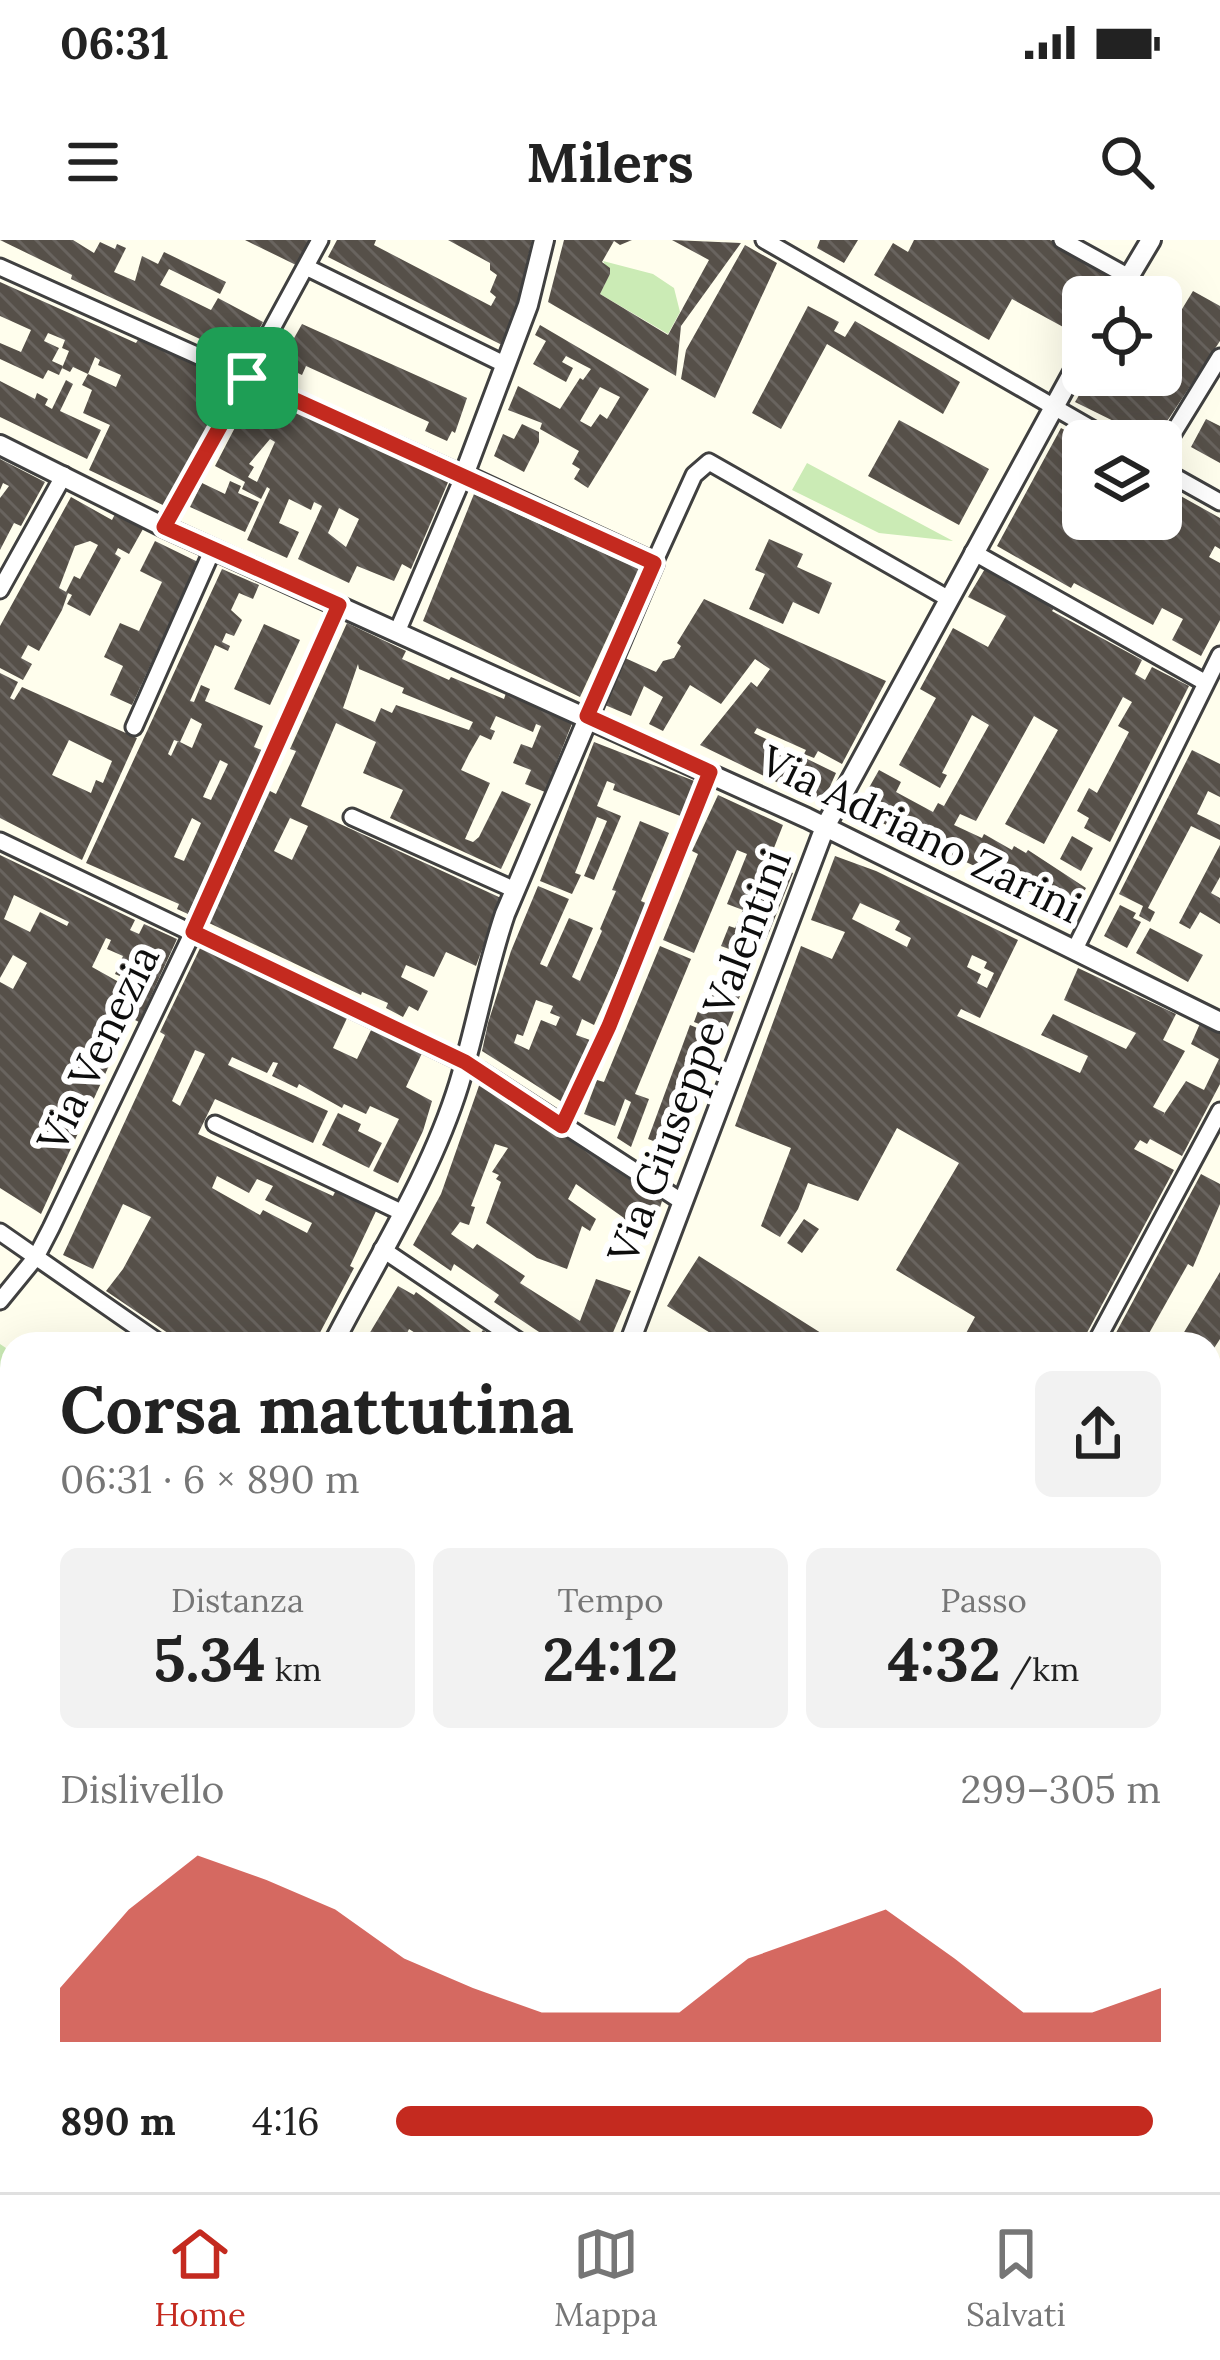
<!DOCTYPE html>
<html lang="it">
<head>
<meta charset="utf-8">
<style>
  :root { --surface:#fff; --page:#f2f2f2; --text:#222; --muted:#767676; --line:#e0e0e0; --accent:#c42a1f }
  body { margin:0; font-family:Lora,serif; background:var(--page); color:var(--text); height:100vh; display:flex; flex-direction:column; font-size:45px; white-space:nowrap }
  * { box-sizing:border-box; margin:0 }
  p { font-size:39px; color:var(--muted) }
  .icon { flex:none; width:66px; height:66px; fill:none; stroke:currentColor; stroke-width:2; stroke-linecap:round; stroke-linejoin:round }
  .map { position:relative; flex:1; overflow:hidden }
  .drawer { position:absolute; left:0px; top:1092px; width:1221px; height:861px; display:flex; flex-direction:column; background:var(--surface); border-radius:36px 36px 0 0; box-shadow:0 12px 48px #0002 }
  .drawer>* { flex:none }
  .fabs { position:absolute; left:1062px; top:36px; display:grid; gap:24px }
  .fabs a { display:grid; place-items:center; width:120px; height:120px; border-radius:18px; background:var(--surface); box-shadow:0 12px 48px #0002; font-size:60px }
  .pin { position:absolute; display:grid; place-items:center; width:102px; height:102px; color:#fff; margin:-51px; border-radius:24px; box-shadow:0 6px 18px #0006 }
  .round { display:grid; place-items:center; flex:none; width:126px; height:126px; border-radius:18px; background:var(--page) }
  .overview { display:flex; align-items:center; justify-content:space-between; height:204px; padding:0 60px }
  h1 { font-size:66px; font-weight:700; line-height:90px }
  .metrics { display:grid; grid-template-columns:repeat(3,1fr); gap:18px; height:204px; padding:12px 60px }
  .metrics div { display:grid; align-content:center; border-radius:18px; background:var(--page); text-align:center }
  .metrics b { font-size:60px; font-weight:700 }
  .metrics small { font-size:33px; font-weight:400 }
  .metrics p { font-size:33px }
  .chart { height:336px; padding:24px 60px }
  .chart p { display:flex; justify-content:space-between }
  .chart svg { width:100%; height:216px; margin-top:12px; fill:var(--accent); opacity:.7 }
  ul { padding:0 60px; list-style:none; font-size:39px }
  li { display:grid; grid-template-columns:192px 144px 1fr; align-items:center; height:90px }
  li i { height:30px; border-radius:15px; background:var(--accent) }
  .status { display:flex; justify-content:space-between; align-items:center; height:84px; padding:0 60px; background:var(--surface); direction:ltr }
  .status svg { height:33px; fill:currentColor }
  header { display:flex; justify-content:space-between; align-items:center; height:156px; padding:0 60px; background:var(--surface); font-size:54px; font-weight:700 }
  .menu { display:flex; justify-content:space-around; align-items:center; height:168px; border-top:3px solid var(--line); background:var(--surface); font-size:33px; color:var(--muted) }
  .menu a { display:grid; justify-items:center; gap:6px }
  .menu .active { color:var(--accent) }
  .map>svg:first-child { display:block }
</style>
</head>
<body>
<div class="status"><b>06:31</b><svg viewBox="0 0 49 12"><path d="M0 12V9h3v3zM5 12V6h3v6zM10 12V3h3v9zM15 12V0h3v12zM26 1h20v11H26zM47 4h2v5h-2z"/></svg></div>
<header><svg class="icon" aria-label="menu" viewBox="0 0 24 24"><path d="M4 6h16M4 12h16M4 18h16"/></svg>Milers<svg class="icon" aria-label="search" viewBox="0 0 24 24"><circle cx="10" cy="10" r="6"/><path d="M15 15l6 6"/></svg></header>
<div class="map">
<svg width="1220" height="1952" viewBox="0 0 1220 1952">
  <defs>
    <pattern id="building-back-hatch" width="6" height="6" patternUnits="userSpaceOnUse" patternTransform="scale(3)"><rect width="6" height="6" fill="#565049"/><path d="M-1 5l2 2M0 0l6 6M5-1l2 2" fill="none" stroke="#69645f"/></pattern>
  </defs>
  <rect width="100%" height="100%" fill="#fffeed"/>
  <path fill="#cbebb5" d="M603,21L653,34L674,48L680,72L668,94L600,54L610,34Z
    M807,223L953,301L879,293L792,250Z
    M0,1104L12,1112V1237L1,1342Z"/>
  <path fill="url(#building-back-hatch)" fill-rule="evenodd" d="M0,0H73L94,13L100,2L115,9L117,4L126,8L114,32L135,41L142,16L158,24L164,12L226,42L220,54L169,29L160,45L211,70L218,58L263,82L243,119L71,39L72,35Z
    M245,0H309L296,25Z
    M337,0H376L374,5L491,66L496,57L490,52L497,35L490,30V23L448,0H532L514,77L502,105L328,17Z
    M564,0H632L620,5L614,1L602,22L610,28V34L600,54L668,95L709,20L672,0L741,3L681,86L676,136L548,62Z
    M820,0H858L844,23L817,8Z
    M914,0H1050L1110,33L1096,57H1083V81L1076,94L1012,59L989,100L874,35L893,3L908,12Z
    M745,5L777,23L715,158L681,139L686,110Z
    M0,42L136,103L139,98L218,134L200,167L215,175L167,267L89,230L110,185L83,173L92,150L82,145L88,134L116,147L121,135L98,125L100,120L95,117L88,134L73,127L70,132L62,128L69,111L62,108L65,100L48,93L44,101L59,108L52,121L63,126L59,135L48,130L43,139L0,119V103L21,112L31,90L0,76Z
    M1193,51L1220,66V101L1154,201L1075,162L1091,135H1161V63L1179,74Z
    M808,66L839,82L834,91L845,97L855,81L960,142L943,174L827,104L781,189L752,173Z
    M302,84L467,158L455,193L452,191L447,201L425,191L429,182L306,126L302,135L283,126L287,117L284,116Z
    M540,85L649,149L588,248L574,239L580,229L572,224L579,211L540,189L542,183L508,170L518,146L560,169L580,138L583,140L591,129L566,116L562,122L573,128L566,142L533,124L546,101L535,95ZM600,147L620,157L607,179L600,174L591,187L580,181Z
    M66,140L73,144L60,171L101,190L87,219L0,177V141L35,159L37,153L48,159L45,165L52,169Z
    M255,149L449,240L411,329L402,324L394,341L357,326L349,343L298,319L322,266L314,262L311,270L289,259L279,283L299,292L287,318L247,300L270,249L267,247L261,259L242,249L245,242L215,226ZM270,199L275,202L257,242L248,237L254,227L249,224ZM339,268L359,279L346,307L328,293Z
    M1206,179L1220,186V223L1191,207Z
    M899,180L989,229L959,285L868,236Z
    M522,184L539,192V202L524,232L494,216L503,194L514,199Z
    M1061,188L1083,200V279H1151L1170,289L1172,286L1161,280V245L1220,278V309L1215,306L1209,317L1220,323V380L1201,416L1172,400L1183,379L1162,368L1153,385L1074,343L1071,348L997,306Z
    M0,219L45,242L21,286L14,283L0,310V258L9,246L3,243L0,250Z
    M230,241L241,246L238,253L259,262L245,292L190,267L202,243L225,254Z
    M474,254L639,329L580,457L423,381Z
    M71,257L112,280L115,274L143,289L129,314L118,308L115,314L121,318L90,376L67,364L72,355L66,352L74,336L80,339L98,305L90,301L75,306L59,348L68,353L62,370L39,411L28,405L21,418L32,424L23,440L0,428V386Z
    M769,299L803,314L797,327L832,343L819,374L793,362L783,384L749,369L765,334L755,330Z
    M155,301L198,322L132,465L110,455L123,426L104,417L120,383L139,391L162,342L140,331Z
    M986,327L1055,367L1052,371L1142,420L1135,434L1145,440L1152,427L1189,446L1110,602L1084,588L1089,578L1077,571L1089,548L1097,553L1129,492L1118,486L1132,462L1123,457L1044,604L1005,584L1058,490L1034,476L976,581L960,574L954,585L982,598L984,594L1012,610L1014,606L1026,613L1028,610L1086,648L1073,672L880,582L877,588L853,576L879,530L901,542L896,552L933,572L938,563L944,566L989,485L972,475L942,533L947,535L940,548L899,525L936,458L920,449L953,388L988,407L1006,376L968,357Z
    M222,329L259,345L253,359L239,353L231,370L242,380L234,396L226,393L222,402L230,406L228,411L215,405L190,461L194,462L201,445L210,449L205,461L263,486L254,507L264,511L188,674L177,669L179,664L86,623ZM191,478L202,484L192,508L178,501L171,516L168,514L174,500L180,502ZM220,520L228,524L211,560L203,557ZM192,578L201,583L184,621L174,617Z
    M704,359L886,441L842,524L818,511L814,518L804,514L806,510L757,488L754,493L836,533L824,560L791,549L700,505L751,442L757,447L770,429L755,419L721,464L690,445L663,491L649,484L663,457L644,446L631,476L605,465L625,418L656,432L663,421L674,418L681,406L677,403Z
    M347,383L406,411L402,419L449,440L451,437L504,459L506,453L573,481L545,552L525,544L531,530L513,523L521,504L532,508L541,486L536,484L533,492L496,476L490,489L495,491L491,500L480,495L469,514L461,530L490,543L465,599L473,602L479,597L502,551L531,564L501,629L390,578L403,550L363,533L376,502L336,483L301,566L501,658L476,726L446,712L434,737L406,725L401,737L428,751L418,771L409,766L403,777L386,768L388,763L362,752L361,755L209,683L270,551L276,554L296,511L290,509ZM358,424L359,429L404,448L402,453L473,482L469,490L396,465L392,473L381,468L375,482L343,468ZM290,578L308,586L292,620L274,611Z
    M264,384L300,400L270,465L234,449Z
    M0,433L18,442L10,458L14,460L22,447L137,498L82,620L0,578ZM69,500L112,521L103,543L96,540L91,553L52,535Z
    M594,502L697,542L683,577L613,550L615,544L607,541L597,566L621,576L594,640L584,636L607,581L597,577L575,633L581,635L572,654L540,641Z
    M1192,510L1220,524V557L1208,551L1197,574L1220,585V600L1191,586L1148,668L1155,672L1150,682L1139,676L1143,666L1119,654Z
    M718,555L783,585L768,623L793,633L766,700L761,698L753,718L721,706L729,686L735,688L743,670L727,664L747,614L737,610L694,713L663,700L698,614L692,611Z
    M640,581L669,593L641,661L648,664L594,785L582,779L576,795L590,800L562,862L482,811L488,783L511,711L538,646L569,659L540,724L547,727L569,678L593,688L572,737L580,741L602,691L600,689L616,651L612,650ZM536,760L553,766L550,773L560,777L556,786L541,780L529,810L514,803L517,794L523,796Z
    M1072,596L1093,608L1081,631L1060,619Z
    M1220,605V637L1211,653L1220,658V684L1200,672L1190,689L1179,683Z
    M0,615L135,680L130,690L139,694L144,684L177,699L139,782L133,779L118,806L41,974L0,948V742L13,749L27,723L13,715L0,738ZM14,655L69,682L67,686L40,672L30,692L4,679ZM106,698L111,700L107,709L123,716L115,734L138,744L135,751L92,727Z
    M835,616L876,631L1018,700L980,778L961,769L957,776L1080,833L1088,816L1041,795L1053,774L1126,809L1136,793L1064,760L1078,728L1176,774L1163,800L1185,811L1153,867L1165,873L1162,877L1186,841L1204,850L1219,819L1191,804L1202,779L1220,789V844L1182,916L1150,899L1147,904L1140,900L1134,909L1174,930L1081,1104L1057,1095L1052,1104H960L975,1077L896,1030L959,923L897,888L858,961L808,943L798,969L780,997L761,986L791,908L735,886L801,706L832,719L845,692L811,680ZM860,663L900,681L895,690L911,698L907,707L852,679ZM972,715L987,722L984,728L994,733L987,748L977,743L981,734L967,727Z
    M1120,665L1136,673L1133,678L1141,682L1127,708L1104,696Z
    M1150,688L1203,715L1188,742L1136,713Z
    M201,706L348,776L333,808L357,819L373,786L424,809L406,847L432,861L423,891L398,943L373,931L399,879L370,866L366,874L344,864L342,868L299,844L297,848L272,836L278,823L273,822L267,833L232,817L228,825L328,871L313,903L215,859L198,894L333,956L337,948L377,969L350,1026L354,1028L314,1104H184L106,1051L123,1029L151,977L123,964L93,1029L63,1015L165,795L160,792ZM195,810L205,814L180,866L172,861ZM217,936L249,953L257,939L273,946L265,960L312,983L307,993L263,970L260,975L212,948Z
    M660,706L691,719L635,854L649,859L631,907L617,898L631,862L625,859L615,886L584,874L597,840L604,842Z
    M708,744L740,756L725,794L694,782Z
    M690,785L722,798L680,911L648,899Z
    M481,840L662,961L649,1003L617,991L624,978L576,944L568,959L596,979L590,991L582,986L567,1029L537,1018L486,983L501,942L496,939L499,935L492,932L508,908L495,904L471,966L475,967L469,985L460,982L451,994L473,1009L477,1004L525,1036L520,1043L580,1081L596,1039L631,1051L608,1104H557L494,1062L499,1055L454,1024L451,1031L413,1005L441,954Z
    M338,873L361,884L358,891L382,903L369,928L322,905Z
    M1201,934L1220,944V964L1193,1027L1188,1024L1143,1104H1110Z
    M804,979L819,989L802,1013L787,1003Z
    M699,1016L821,1093L814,1104H728L667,1066Z
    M1220,1032V1099L1209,1116V1104H1177Z
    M398,1046L414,1055L416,1052L478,1097L483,1090L503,1104H432L409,1089L402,1104H363Z
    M1209,1188L1220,1195V1235L1209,1228Z
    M1209,1368L1220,1375V1414L1209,1408Z
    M1209,1757L1220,1764V1923L1203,1952H1140L1146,1941H1209Z
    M601,1941H681L674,1952H593Z
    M763,1941H796L789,1952H756Z
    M800,1941L911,1942L957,1941L950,1952H817Z
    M979,1941H1098L1091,1952H972Z"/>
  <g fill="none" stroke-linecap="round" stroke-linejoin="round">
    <g stroke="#404040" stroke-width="21">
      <path id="minor" d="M764,0L1113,201
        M1062,0L1129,37
        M0,27L464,235L397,392
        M306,27L506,125
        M1161,213L1220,117
        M1161,229L1220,262
        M164,287L320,0
        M973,312L1206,443
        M654,323L694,235L709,222L949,359
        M0,350L64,235
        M134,487L213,309
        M352,577L515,650
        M0,601L481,831L681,961
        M1075,709L1220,415
        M215,884L401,972
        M563,886L609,786L710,532
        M0,992L161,1104
        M382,1009L523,1104
        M0,1061L36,1017L51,988L193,692L339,366
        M1095,1104L1220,871
        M0,1353L12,1358
        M1209,1433L1220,1438
        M0,1652L12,1660
        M74,1952L80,1941
        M680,1952L686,1941"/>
    </g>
    <g stroke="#404040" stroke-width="24">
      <path id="tertiary" d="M1117,57L1151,0
        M0,205L164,287L807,578L1220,782
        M333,1104C376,1020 431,935 459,844C476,788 486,730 505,674L654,323L464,235L528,65L544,0
        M629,1104L825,587L1083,114
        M114,1952L122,1941
        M143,1952L149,1941"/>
    </g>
    <g stroke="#1e1e1e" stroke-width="33">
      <path id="trunk" d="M0,1562L12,1571
        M0,1619L12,1627
        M419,1941L433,1952
        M448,1941L463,1952
        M499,1941L517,1952
        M532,1941L547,1952"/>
    </g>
    <use href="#minor" stroke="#fff" stroke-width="15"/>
    <use href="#tertiary" stroke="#fff" stroke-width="18"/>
    <use href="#trunk" stroke="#fdce56" stroke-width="27"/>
  </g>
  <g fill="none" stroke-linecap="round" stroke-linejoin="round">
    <g stroke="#fff" stroke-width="24">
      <path id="route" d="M247,138L654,323L587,476L710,532L609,786L562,886L465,822L193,692L339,365L164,287Z"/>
    </g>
    <use href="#route" stroke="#c42a1f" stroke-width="15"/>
  </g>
  <g text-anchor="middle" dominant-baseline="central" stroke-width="12" stroke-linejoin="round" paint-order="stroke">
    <g font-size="42" fill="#0d0d0d" stroke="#fff">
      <text transform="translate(921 594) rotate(26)">Via Adriano Zarini</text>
      <text transform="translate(98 808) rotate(-64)">Via Venezia</text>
      <text transform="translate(699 816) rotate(-69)">Via Giuseppe Valentini</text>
    </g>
  </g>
</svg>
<div class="fabs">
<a><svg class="icon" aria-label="locate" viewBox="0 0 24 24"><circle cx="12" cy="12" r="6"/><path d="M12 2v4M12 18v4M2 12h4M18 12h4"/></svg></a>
<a><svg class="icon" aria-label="layers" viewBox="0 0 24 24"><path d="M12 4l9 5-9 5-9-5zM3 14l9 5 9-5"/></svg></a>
</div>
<div class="pin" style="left:247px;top:138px;background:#1e9e55"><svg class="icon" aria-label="arrive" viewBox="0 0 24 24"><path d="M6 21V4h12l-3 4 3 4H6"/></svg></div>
<section class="drawer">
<div class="overview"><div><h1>Corsa mattutina</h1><p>06:31 · 6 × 890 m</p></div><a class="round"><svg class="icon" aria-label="share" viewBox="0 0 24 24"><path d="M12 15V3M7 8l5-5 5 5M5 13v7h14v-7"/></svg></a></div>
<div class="metrics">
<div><p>Distanza</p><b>5.34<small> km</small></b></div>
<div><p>Tempo</p><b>24:12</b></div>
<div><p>Passo</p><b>4:32<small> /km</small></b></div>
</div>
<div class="chart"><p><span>Dislivello</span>299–305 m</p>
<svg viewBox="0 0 160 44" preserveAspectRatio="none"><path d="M0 44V33L10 17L20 6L30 11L40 17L50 27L60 33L70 38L80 38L90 38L100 27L110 22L120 17L130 27L140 38L150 38L160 33V44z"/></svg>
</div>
<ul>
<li><b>890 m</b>4:16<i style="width:99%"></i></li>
</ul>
</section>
</div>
<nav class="menu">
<a class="active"><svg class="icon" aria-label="home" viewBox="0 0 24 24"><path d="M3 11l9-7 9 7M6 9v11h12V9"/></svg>Home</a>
<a><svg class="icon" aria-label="map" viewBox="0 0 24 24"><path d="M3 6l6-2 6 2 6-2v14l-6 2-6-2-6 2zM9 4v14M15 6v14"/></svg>Mappa</a>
<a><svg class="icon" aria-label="saved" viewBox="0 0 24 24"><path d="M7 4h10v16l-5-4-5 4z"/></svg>Salvati</a>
</nav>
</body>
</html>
